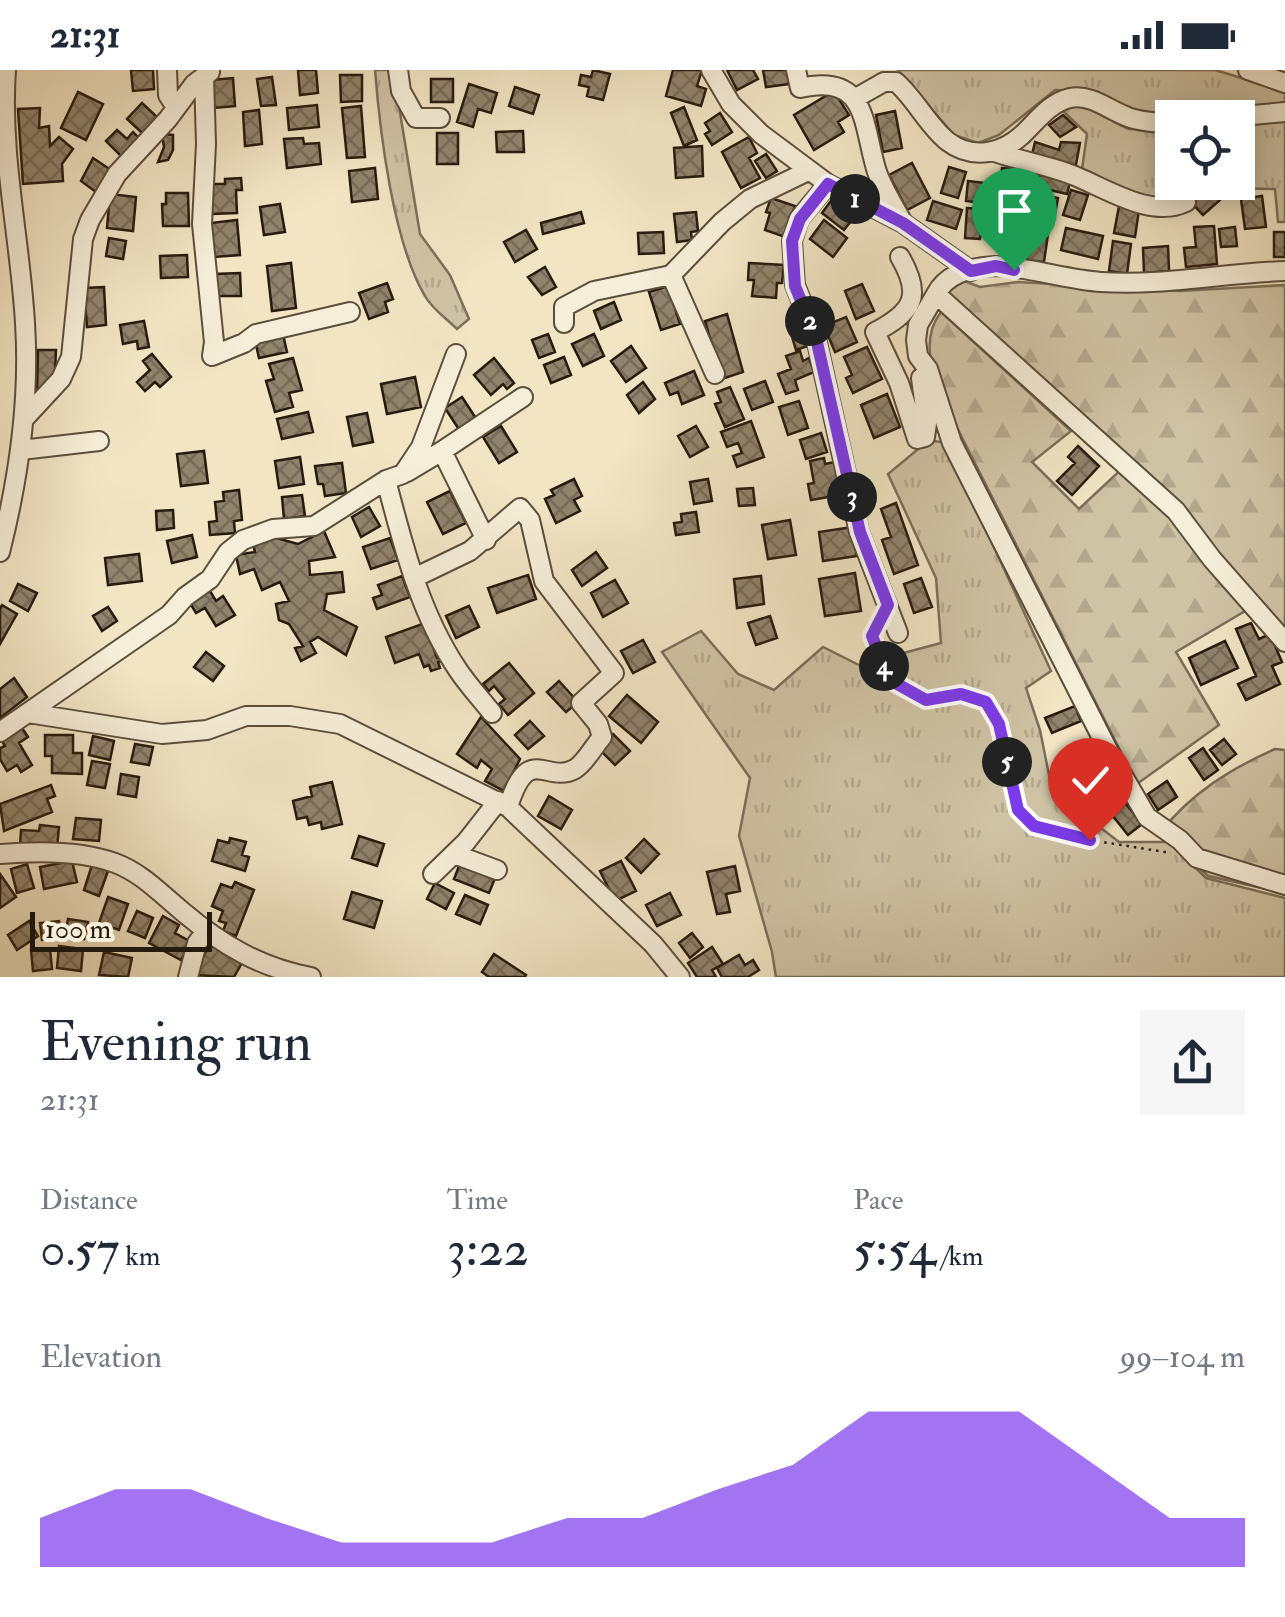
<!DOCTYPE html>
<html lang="en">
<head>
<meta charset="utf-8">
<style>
  :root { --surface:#fff; --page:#f6f6f7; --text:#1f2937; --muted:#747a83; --accent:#7c3aed }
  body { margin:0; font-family:"IM FELL Double Pica",serif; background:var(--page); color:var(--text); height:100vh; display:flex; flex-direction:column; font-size:38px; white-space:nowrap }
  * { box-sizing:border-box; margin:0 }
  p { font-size:32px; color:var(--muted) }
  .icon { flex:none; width:55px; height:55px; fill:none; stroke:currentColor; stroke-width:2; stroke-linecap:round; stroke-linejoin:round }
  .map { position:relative; height:907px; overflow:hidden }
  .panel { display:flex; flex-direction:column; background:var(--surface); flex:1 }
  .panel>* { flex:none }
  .tools { position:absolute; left:1155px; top:30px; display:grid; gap:20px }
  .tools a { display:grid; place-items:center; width:100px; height:100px; border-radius:0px; background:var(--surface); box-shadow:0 5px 25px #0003; font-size:50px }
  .scale { position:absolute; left:30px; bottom:25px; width:182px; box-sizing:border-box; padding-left:10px; border:5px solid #271b0e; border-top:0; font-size:28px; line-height:35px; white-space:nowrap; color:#271b0e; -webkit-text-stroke:8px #f6eed9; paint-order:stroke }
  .pin { position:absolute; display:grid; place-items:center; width:85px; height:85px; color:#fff; margin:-102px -42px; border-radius:50% 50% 50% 0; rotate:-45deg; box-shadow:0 0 10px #0007 }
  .pin .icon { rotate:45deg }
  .km { position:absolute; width:50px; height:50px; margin:-25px; border-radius:50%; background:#222; color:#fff; font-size:28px; line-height:50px; text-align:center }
  .round { display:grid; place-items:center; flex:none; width:105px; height:105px; border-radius:0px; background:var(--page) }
  .summary { display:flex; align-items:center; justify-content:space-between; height:170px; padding:0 40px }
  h1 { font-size:55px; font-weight:600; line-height:75px }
  .metrics { display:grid; grid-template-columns:repeat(3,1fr); gap:15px; height:170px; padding:10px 40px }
  .metrics div { display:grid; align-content:center }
  .metrics b { font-size:50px; font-weight:600 }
  .metrics small { font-size:28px; font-weight:400 }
  .metrics p { font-size:28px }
  .chart { height:280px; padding:20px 40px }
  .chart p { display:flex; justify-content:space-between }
  .chart svg { width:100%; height:180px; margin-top:10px; fill:var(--accent); opacity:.7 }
  .status { display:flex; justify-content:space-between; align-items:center; height:70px; padding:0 50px; background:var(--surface); direction:ltr }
  .status svg { height:28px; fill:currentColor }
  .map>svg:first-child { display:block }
</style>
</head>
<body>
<div class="status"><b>21:31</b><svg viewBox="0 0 49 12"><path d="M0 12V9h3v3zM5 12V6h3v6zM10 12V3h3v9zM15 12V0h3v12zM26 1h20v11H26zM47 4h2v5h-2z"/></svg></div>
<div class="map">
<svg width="1285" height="907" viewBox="0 0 1285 907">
  <defs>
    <pattern id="grass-tufts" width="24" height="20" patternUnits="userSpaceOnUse" patternTransform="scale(2.5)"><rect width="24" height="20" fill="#cfc3a5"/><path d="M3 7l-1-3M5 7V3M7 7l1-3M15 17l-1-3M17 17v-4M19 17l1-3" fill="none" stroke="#b2a78d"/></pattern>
    <pattern id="forest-firs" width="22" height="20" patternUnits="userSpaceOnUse" patternTransform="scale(2.5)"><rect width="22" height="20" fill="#cfc3a5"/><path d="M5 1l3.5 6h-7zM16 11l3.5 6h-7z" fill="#b2a78d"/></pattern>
    <pattern id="building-cross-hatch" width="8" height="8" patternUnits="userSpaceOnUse" patternTransform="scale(2.5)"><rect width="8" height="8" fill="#90846d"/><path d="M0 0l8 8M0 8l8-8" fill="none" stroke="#766b58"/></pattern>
  </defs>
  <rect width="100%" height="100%" fill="#f1e5c4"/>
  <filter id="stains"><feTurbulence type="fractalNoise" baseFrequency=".002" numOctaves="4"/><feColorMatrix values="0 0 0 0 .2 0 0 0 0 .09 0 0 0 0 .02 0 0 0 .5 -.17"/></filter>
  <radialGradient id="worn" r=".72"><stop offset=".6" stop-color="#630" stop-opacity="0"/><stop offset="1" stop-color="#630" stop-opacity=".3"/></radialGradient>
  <path fill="url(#grass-tufts)" stroke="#7b6f5a" stroke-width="2.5" d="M375,0H393L420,164L450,205L469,249L457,259C447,249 432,239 425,226C393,172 380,63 375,0Z
    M898,0H1215L1285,21V33L1168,46L1130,39L1083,21L1055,20L999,65L978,73L954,65Z
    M1080,34L1128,59H1172V112L1200,113C1145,140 1135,132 1080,114L1087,64L1060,38Z
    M1285,49V152H1278L1275,119L1225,118L1221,113L1238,112V52Z
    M929,370L946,373L1051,601L1026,618L1040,660L1052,720L1119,772H1169L1206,808L1285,828V907H776L772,882L739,766L750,708L662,582L701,561L738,604L774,620L823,577L859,595L941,573L936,508L888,404Z"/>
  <path fill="url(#forest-firs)" stroke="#7b6f5a" stroke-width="2.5" d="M964,211L980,217L1018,212L1180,221L1285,215V559L1257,534L1176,582L1219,655L1137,714L937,318C930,292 923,265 941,242L1071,361L1032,392L1079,439L1127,394L940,229L945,219Z
    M1275,679L1285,680V823L1208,806L1160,763C1190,724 1230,699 1275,679Z"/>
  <path fill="url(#building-cross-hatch)" stroke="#271b0e" stroke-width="2.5" d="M131,0H153L154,19L133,21Z
    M298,0H316L318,23L300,25Z
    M593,0L610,4L603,30L587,26L589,17L579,15L581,5L591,7Z
    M673,0H702L697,16L706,19L701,36L666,26Z
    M727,0H753L758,9L737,20Z
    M763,0H788L790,14L766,17Z
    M340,5H362V31L341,32Z
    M272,7L276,35L261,36L257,9Z
    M233,8L235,36L214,38L212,10Z
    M431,9H453V32H431Z
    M469,14L497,23L491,43L478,39L473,57L457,52Z
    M515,17L539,25L533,44L509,36Z
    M834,21L849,45L838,52L844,62L814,80L794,45Z
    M78,22L103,34L86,70L61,58Z
    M142,33L157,47L142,63L127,49Z
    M317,35L319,57L289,60L287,38Z
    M361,36L365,87L347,88L342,38Z
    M684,37L697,70L684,76L671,43Z
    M40,38L39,58L49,56L50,76L59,67L73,79L62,94L63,111L23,114L18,39Z
    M259,40L262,74L245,76L243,42Z
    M895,41L902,78L883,82L876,45Z
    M720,43L732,62L712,75L705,64L710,61L705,53Z
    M1063,45L1076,57L1060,67L1049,55Z
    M117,60L127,69L133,62L140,69L122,87L106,71Z
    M523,61L524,82H497L496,62Z
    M437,63H458V94H437Z
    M162,64L173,65V80L168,90L158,92L164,77Z
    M749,67L757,83L749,88L760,108L741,118L722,82Z
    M303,68L304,74L319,73L321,94L287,98L284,69Z
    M1035,72L1059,80L1061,72L1080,73L1075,100L1031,89Z
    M702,76L703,106L676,108L674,78Z
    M766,84L777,101L766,108L755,91Z
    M93,88L111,100L96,122L81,111Z
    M912,93L930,128L907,140L889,105Z
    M949,97L966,102L958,128L941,123Z
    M375,98L378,129L352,132L349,101Z
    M1002,98L1024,100L1022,117L1000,115Z
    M1041,98L1071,108L1067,124L1037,117Z
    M241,108L242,120H236L237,143L212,144L211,114H225V109Z
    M968,111L994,114L991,134L966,131Z
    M1200,119L1206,126L1212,121L1220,130L1203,145L1188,129Z
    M1071,120L1088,125L1080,150L1063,145Z
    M998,121L1016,122L1014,139H1022L1020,158L1003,156L1004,145H997Z
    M166,123H188L189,156H163L162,134H166Z
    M110,124L136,127L133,161L107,158Z
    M836,124L859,141L844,160L822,143Z
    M1035,124L1058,128L1053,155L1031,151Z
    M1262,126L1266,157L1245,159L1241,129Z
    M771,128L795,136L785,167L765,160L770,143L766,142Z
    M933,131L962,140L956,159L927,150Z
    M280,134L285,162L264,165L260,137Z
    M1119,136L1139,140L1135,167L1114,163Z
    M967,138L990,140L988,161H981L980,169L965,168Z
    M581,142L584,153L543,164L541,153Z
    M696,142L698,161L691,162L692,170L677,172L674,144Z
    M237,150L240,185L214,187L211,153Z
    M824,150L847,168L833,187L810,169Z
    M1214,156L1217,194L1186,197L1184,178L1196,177L1194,157Z
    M1235,157L1237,176L1221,177L1219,159Z
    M1066,158L1103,166L1098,189L1061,180Z
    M526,160L537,179L515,192L504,172Z
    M663,162L664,183L639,184L638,163Z
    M1029,162L1048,164L1044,192L1025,190Z
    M1274,162H1285V187H1274Z
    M109,168L126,171L123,189L106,186Z
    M1113,171L1131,174L1127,204L1109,201Z
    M1168,176L1169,201L1144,203L1143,178Z
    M187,185L188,207L161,208L160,186Z
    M291,193L296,238L272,241L267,196Z
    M749,193L784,195L782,213H777L776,228L752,226L754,210H748Z
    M545,197L556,217L542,225L528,207Z
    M240,203L241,226H214V204Z
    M387,213L393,229L385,232L388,242L369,249L359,223Z
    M862,214L874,241L856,249L845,221Z
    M668,216L680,254L661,260L649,222Z
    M104,217L106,255L87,257L84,218Z
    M614,232L621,250L601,259L594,241Z
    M727,244L743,302L722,309L705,251Z
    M846,247L857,272L835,282L824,256Z
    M144,251L149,277L138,279L137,271L123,274L120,255Z
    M803,251L811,275L796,280L789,257Z
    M282,260L287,282L259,288L254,266Z
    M548,264L555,282L539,288L532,270Z
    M594,264L604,286L583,296L572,274Z
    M631,276L646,298L626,312L611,291Z
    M867,277L882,309L853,323L846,308L852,305L844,287Z
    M38,280H56L55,303L42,321H37Z
    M800,281L803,291L809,288L814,302L795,310L798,320L786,324L778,304L791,299L786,286Z
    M152,284L171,307L160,317L155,312L145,321L137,312L150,300L143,291Z
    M564,287L571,305L551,313L544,295Z
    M293,288L302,320L289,323L293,337L275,342L266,311L274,309L269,294Z
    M494,288L514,313L507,319L503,314L491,325L474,305Z
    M694,301L704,325L682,334L678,322L670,325L665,313Z
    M415,307L421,337L387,344L381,314Z
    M765,311L773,332L752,340L744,319Z
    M643,312L655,329L639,343L627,325Z
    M730,317L744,349L725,357L715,334L721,332L717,322Z
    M887,324L900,357L874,368L861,335Z
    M462,327L477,350L460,361L445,338Z
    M799,331L808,358L788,365L779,337Z
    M308,342L313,362L282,369L277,349Z
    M367,343L373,372L353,376L347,347Z
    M751,351L764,387L737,397L733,386L742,383L738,373L727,377L721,362Z
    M501,356L517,382L499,393L483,367Z
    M696,356L708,377L690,387L678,366Z
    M821,363L827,382L806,389L800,370Z
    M1078,376L1099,396L1072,425L1057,411L1075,393L1068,387Z
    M204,381L208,413L181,416L177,384Z
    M300,387L304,414L279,418L275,391Z
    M824,388L825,394L835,392L839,413L832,414L834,426L811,430L808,414L814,413L810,391Z
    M342,393L346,423L325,426L323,414H318L315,396Z
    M574,409L582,426L574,430L580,441L556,453L545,429L554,425L551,420Z
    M708,409L712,431L694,434L690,412Z
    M753,418L755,435L739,436L737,419Z
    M239,420L242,450L234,451L235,463L210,465L209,452L217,451L215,432L224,431L223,422Z
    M450,421L466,453L443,464L427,432Z
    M302,425L305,446L284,449L282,427Z
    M896,433L918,495L894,504L882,470L891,467L881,439Z
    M369,437L380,456L361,467L352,447Z
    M173,440L174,458L157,460L156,441Z
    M696,442L699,462L676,465L674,453L682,452L681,444Z
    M790,450L796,485L768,489L762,455Z
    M853,457L857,486L823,491L819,462Z
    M324,461L335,487L309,491L310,505L342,502L344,522L327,524L324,540L357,557L346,585L318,567L310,572L316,583L301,591L295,578L303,576L289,554L279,550L276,534L289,531L280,512L262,520L254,499L240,504L236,485L255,482L252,470L269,466L298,474Z
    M192,465L197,487L172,493L167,471Z
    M390,468L398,490L371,499L363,477Z
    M596,482L607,498L582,516L572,500Z
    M139,484L142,511L108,515L105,488Z
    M855,503L861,541L825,546L819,509Z
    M528,505L536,529L497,543L488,518Z
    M402,506L410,527L377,539L373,528L382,525L378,515Z
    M761,506L764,534L737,538L734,509Z
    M921,508L932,537L914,543L904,514Z
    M615,510L628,533L603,547L591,523Z
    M18,514L37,523L28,541L10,531Z
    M210,521L216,531L223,526L235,545L216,556L205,538L196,543L190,533Z
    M2,535L17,544L0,574V539Z
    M469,536L479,557L456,568L446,546Z
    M108,537L117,551L102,561L93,546Z
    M770,546L777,568L756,575L748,553Z
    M425,553L437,588L447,584L448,588L438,592L440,598L431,601L429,595L424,597L419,584L395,593L386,567Z
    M1251,553L1259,569L1270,564L1282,592L1272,596L1280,614L1246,630L1238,614L1256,606L1236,559Z
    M643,570L655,592L633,603L621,581Z
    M1225,571L1238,598L1201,615L1189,588Z
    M206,582L224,596L213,611L194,597Z
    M509,593L534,623L508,645L499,634L505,629L494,616L489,621L483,614Z
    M14,608L27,627L0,648V619Z
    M559,611L578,632L566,642L547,622Z
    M627,625L658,652L641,673L609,646Z
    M1075,636L1081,651L1052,663L1045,648Z
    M481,647L520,689L504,721L485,711L492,699L481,690L477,698L457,684Z
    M530,651L544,666L528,679L515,665Z
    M22,658L28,667L19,673L32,695L21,702L17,695L7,701L0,689V678L5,676L2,671Z
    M613,664L630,681L615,695L599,679Z
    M45,665H73V683H82V704L52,703V686H45Z
    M93,666L114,671L110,690L89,685Z
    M1224,669L1236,684L1222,695L1210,680Z
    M135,674L153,677L149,695L131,692Z
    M1203,678L1218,700L1204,710L1189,688Z
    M92,691L110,694L105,718L87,715Z
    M1109,699L1124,720L1098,739L1087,725L1101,716L1096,709Z
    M121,704L139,707L136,727L118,724Z
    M1167,711L1177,727L1158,740L1148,724Z
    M332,712L342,754L322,759L321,752L309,755L307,747L297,749L293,731L312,726L310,717Z
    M51,715L55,726L47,729L52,742L4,761L0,734Z
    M549,726L572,740L561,759L538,746Z
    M1122,729L1142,754L1128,765L1108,740Z
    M76,748L101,750L99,771L73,769Z
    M40,755L59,757L57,778L20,775L21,760L39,761Z
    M359,766L384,774L377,796L352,788Z
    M230,768L246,772L242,785L249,787L245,801L212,791L218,770L229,773Z
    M644,769L659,784L641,803L626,788Z
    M72,791L77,812L44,819L40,797Z
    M461,791L496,806L489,823L454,809Z
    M621,791L636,821L615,831L600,801Z
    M27,794L34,818L17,823L11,799Z
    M92,795L108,801L99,826L84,820Z
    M735,796L740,821L726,824L730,842L717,844L707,802Z
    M0,804L16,827L0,838Z
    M235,812L254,820L236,866L223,861L226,853L219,851L223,841L212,836L221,814L232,818Z
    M435,813L454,823L446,839L427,829Z
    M352,822L382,831L374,858L344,849Z
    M670,823L681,845L657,856L646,835Z
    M465,825L488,835L480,854L456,844Z
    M108,827L128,834L119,860L99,853Z
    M137,841L153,848L145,868L128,861Z
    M163,846L179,855L175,863L191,872L181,890L149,873Z
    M68,849L88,852L84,869L65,865Z
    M29,851L38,866L17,880L8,865Z
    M59,851L61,868L42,870L40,853Z
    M692,863L703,877L690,888L679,873Z
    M211,873L243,891L234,907L192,905Z
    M59,876L83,879L81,901L57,898Z
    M712,877L723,894L712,900L716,907H697L688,893Z
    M50,879L52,899L33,901L31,880Z
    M104,882L132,888L128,907L99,905Z
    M494,884L526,905L525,907H489L482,902Z
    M739,885L745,895L753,890L759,900L748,907H722L717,898Z"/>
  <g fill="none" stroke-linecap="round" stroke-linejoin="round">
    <g stroke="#5a4e3c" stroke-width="22">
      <path id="minor" d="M167,0L168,25L176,37
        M398,0L401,21L416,48H440
        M711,0L731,34L761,64L828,114L903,153L971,201
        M796,0L800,18C869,2 862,55 877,102C883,119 894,136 903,153
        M1248,0L1285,13
        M204,6L206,74L202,154L214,272L212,286L244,273L256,264L350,242
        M854,29L884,12H896C926,38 940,89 988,82C1001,80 1012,74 1022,65C1037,51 1049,33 1070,28C1092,23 1114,44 1134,49C1146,52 1160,53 1172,53
        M1220,48L1285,42
        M992,81C1019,91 1049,95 1075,106C1107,119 1152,149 1186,132
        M828,114L799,149L792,171L795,215L816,268L859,462L898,563
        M900,187C923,226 913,242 875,262L899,313L917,369L925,367L927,353L921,308
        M1285,201C1224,203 1163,216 1101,212C1068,210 1024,196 995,196C972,197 947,203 936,224L1176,441L1212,489L1285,572
        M671,205L715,304
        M936,224L918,255L916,270L918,286L928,299L952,373L1108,680L1147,747L1180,770L1197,788L1285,815
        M564,253V237L594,221L671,205L722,152L750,129L808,101
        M24,349L61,309L71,287L83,169L90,150L117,104L168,49L194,14L210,2
        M21,380L99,371
        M442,381L523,327
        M407,402L442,381L486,470
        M386,410C403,475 420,544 458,600C468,615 481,629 492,643
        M0,482C19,407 30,331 25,253C20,167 0,86 6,0
        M414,508L470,481L520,438L530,450L544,511L614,603L581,633L598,654L602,667C594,676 585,693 575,699C546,715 529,671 508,737
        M28,643L162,664L207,660L246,646H290L340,654L508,737L653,874L680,907
        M0,662L169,545L185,527L210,509L228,482L243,470L273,459L314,456L386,410L403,404L421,377L456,284
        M0,784C36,781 80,780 115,793C142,803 161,824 183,842C222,875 261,898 311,907
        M454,784L497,800
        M433,804L466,772L498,731
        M188,907L197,873L206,861"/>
    </g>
    <path stroke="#271b0e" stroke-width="2.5" stroke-dasharray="2.5 5" stroke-linecap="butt" d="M879,552L872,566L890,610L926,630L961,624L986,632L999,654L1018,740L1034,757L1090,770L1171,783"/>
    <use href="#minor" stroke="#f6eed9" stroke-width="18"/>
  </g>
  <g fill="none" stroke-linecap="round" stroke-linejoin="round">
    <g stroke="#fff" stroke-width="20">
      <path id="route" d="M1014,200L996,196L971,201L903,153L828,114L800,149L792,171L795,216L816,268L860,462L888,535L872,566L890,610L926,630L961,624L986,632L999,654L1018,740L1034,756L1090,770"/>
    </g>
    <use href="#route" stroke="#7c3aed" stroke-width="12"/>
  </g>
  <rect width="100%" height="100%" filter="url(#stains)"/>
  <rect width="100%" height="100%" fill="url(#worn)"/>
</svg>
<div class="tools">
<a><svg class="icon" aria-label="locate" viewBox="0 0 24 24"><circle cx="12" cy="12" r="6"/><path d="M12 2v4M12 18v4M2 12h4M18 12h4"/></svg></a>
</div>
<div class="scale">100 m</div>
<div class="pin" style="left:1014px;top:200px;background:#1e9e55"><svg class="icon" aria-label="arrive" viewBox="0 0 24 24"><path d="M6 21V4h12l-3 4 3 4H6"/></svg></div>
<div class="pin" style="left:1090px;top:770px;background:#d93025"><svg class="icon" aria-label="check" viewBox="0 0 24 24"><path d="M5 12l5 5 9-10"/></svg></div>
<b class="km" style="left:855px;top:129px">1</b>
<b class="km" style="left:810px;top:251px">2</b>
<b class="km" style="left:852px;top:427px">3</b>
<b class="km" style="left:884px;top:596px">4</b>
<b class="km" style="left:1007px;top:692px">5</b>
</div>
<section class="panel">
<div class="summary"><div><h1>Evening run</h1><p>21:31</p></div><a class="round"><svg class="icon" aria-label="share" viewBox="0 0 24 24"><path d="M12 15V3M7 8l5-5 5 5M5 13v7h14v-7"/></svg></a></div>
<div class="metrics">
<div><p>Distance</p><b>0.57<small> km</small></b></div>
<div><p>Time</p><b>3:22</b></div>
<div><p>Pace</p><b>5:54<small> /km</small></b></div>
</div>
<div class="chart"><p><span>Elevation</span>99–104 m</p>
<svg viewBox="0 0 160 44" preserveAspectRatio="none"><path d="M0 44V32L10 25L20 25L30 32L40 38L50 38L60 38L70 32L80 32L90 25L100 19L110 6L120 6L130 6L140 19L150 32L160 32V44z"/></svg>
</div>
</section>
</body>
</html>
